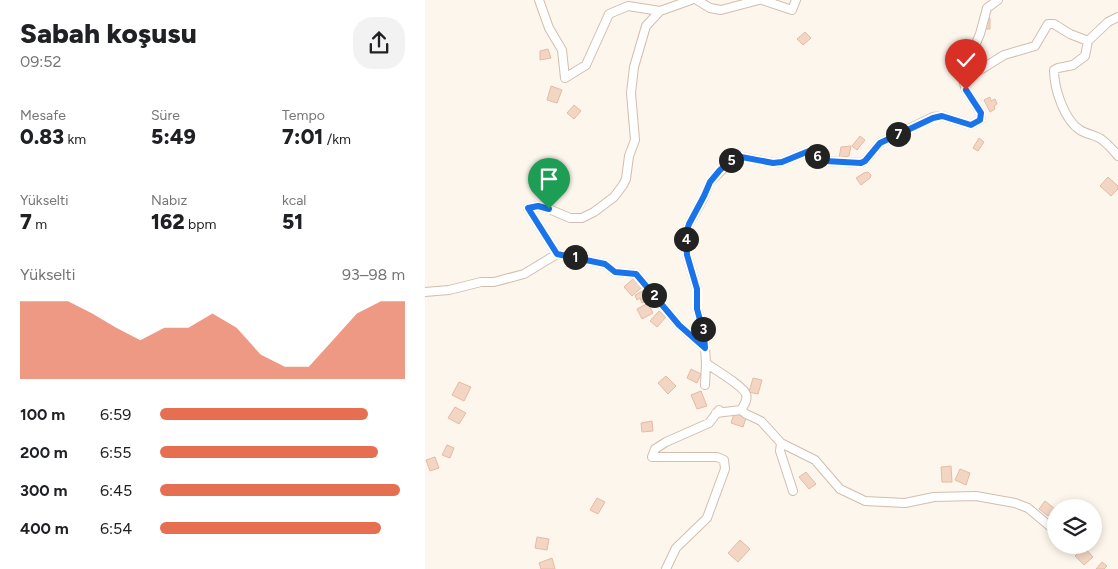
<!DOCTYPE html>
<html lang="tr">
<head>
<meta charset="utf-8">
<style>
  :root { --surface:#fff; --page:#f2f2f2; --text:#202124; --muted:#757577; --accent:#e76f51 }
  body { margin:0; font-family:Figtree,sans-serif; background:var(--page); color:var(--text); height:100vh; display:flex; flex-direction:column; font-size:19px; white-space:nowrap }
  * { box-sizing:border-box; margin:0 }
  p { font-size:16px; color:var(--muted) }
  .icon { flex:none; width:28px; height:28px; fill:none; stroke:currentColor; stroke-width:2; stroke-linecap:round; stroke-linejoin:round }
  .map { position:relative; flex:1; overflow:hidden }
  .sheet { display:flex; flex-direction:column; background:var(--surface); width:425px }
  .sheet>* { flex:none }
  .fabs { position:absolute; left:622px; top:499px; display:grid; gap:10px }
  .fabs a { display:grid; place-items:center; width:55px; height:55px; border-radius:50%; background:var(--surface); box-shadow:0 2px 8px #0003; font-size:25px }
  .pin { position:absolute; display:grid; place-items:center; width:42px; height:42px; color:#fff; margin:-51px -21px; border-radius:50% 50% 50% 0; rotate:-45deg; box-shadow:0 0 5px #0007 }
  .pin .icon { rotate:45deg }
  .km { position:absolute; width:25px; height:25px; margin:-12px; border-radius:50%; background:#222; color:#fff; font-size:14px; line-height:25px; text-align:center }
  .round { display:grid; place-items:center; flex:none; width:52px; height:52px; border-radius:20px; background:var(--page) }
  .overview { display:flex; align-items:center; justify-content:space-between; height:85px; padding:0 20px }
  h1 { font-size:28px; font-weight:800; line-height:38px }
  .metrics { display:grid; grid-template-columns:repeat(3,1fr); gap:8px; height:85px; padding:5px 20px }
  .metrics div { display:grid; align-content:center }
  .metrics b { font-size:21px; font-weight:800 }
  .metrics small { font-size:14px; font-weight:400 }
  .metrics p { font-size:14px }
  .chart { height:140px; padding:10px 20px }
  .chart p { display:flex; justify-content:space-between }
  .chart svg { width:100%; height:90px; margin-top:5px; fill:var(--accent); opacity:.7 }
  ul { padding:0 20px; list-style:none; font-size:16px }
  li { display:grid; grid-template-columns:80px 60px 1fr; align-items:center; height:38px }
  li i { height:12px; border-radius:6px; background:var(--accent) }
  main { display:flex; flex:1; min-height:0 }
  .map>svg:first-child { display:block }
</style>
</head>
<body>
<main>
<section class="sheet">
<div class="overview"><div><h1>Sabah koşusu</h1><p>09:52</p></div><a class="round"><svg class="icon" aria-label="share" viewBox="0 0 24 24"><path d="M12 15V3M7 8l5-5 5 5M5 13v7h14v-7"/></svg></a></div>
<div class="metrics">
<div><p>Mesafe</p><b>0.83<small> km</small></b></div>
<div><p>Süre</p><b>5:49</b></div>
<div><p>Tempo</p><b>7:01<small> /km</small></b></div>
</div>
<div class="metrics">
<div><p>Yükselti</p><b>7<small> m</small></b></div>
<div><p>Nabız</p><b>162<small> bpm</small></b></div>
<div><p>kcal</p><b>51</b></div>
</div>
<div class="chart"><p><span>Yükselti</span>93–98 m</p>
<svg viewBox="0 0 160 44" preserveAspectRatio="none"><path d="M0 44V6L10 6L20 6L30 12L40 19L50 25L60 19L70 19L80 12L90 19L100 32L110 38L120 38L130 25L140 12L150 6L160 6V44z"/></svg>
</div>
<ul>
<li><b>100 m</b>6:59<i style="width:85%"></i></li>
<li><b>200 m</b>6:55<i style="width:89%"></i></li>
<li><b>300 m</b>6:45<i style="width:98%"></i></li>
<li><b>400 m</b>6:54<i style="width:90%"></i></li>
</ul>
</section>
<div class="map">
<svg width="693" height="569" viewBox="0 0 693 569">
  <rect width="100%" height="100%" fill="#fdf6ec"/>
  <path fill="#f3d5c3" stroke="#e6bba3" d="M561,18H565V29H560Z
    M380,32L386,38L378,45L372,39Z
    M123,49L126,58L115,60V51Z
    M126,86L137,90L132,103L122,100Z
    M565,97L566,101L570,99L572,104L569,106L570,109L565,112L559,100Z
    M149,105L156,111L149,119L142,113Z
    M435,136L440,140L432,150L427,146Z
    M554,138L559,142L553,151L548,148Z
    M426,146L424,156L414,158L416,147Z
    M443,172L446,175L445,178L436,185L431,178L439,173Z
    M683,177L693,186V189L686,196L675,186Z
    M210,277L218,286L207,296L199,287Z
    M220,290L225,299L217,303L215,298L212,300L210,295Z
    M223,303L228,313L217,319L212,309Z
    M234,311L241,317L232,327L225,321Z
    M266,369L276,374L272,383L262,378Z
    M241,376L251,386L243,394L233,383Z
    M328,378L337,380L333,394L324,392Z
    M34,382L46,387L39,401L27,395Z
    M276,391L282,406L272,409L266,395Z
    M30,407L41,413L34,424L23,418Z
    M310,411L322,415L318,427L306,423Z
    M227,421L228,431L217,432L216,423Z
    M22,445L29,448L25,458L17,455Z
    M10,457L14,468L5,471L1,460Z
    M526,466L527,482H517L516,467Z
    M535,469L545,473L541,485L530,480Z
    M381,472L391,484L384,489L374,477Z
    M172,498L180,502L173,514L165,510Z
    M620,501L630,509L623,516L614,509Z
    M112,537L124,539L122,550L110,548Z
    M315,540L325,549L313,562L303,553Z
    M659,547L668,557L659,565L650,556Z
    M127,558L130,569H116L114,563Z
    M677,562L682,566L679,569H671Z"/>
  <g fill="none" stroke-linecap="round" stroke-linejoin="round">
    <g stroke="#d1beb0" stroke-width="10">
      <path id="minor" d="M114,0L124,28L137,50L140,78L161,65L184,14L203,6L235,11
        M272,0L285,8L296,10L334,0
        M337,0L367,10L371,0
        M693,17L683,22L663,41L660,56L648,65L633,68L629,70C629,88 639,120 655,130C661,134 670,135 676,139C683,144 688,150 693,156
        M537,76L555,70L579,55L610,46L623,24H629L645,34L663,41
        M132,254L103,208L113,206L124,209L145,218H157L169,212L189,197L198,185L201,179L204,156L210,140L206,93L209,67L221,26L235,11L266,0
        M0,292L24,290L56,282H69L99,274L132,254L180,264L190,272L211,274L254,325L280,348
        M281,363C290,370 317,385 321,394C323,400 319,405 316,410
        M280,385L281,363L279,334L272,309V289L262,255L261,234L264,224L279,197L285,182L311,156L349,163L357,162L384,151L400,161L436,163L440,161L455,143L508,117L517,116L546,125L555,120L556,113L541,90L537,76L555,34L562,8L573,0
        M291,413L316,410L321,414L336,421L356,443L390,460L415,489L440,501L480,503L509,497L551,496L590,503L603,508L628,529
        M356,443L355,451L368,491
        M241,569L251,548L282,518L300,469L299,460L292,457H227L230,449L241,442L284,423L294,410"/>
    </g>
    <use href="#minor" stroke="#fff" stroke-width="8"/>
  </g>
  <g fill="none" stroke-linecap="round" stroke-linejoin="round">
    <g stroke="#fff" stroke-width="10">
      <path id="route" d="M124,209L113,206L103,208L132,254L180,264L190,272L211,274L254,325L280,348L279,334L272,309V289L262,255L261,234L264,224L279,196L285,182L295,170L311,156L348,163L357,162L384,151L400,161L436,163L440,161L455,143L508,118L517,116L546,125L555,120L556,113L541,90"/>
    </g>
    <use href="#route" stroke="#1a73e8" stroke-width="6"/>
  </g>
</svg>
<div class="fabs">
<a><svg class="icon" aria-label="layers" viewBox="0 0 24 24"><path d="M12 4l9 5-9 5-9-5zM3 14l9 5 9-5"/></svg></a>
</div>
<div class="pin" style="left:124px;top:209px;background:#1e9e55"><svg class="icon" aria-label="arrive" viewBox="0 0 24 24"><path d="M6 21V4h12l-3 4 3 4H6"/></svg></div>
<div class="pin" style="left:541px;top:90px;background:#d93025"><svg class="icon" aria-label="check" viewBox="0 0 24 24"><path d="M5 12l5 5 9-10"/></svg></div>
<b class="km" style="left:150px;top:257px">1</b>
<b class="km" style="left:229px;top:295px">2</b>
<b class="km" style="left:278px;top:329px">3</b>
<b class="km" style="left:261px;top:239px">4</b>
<b class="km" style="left:306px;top:160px">5</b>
<b class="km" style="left:392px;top:156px">6</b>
<b class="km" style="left:473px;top:134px">7</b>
</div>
</main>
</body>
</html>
